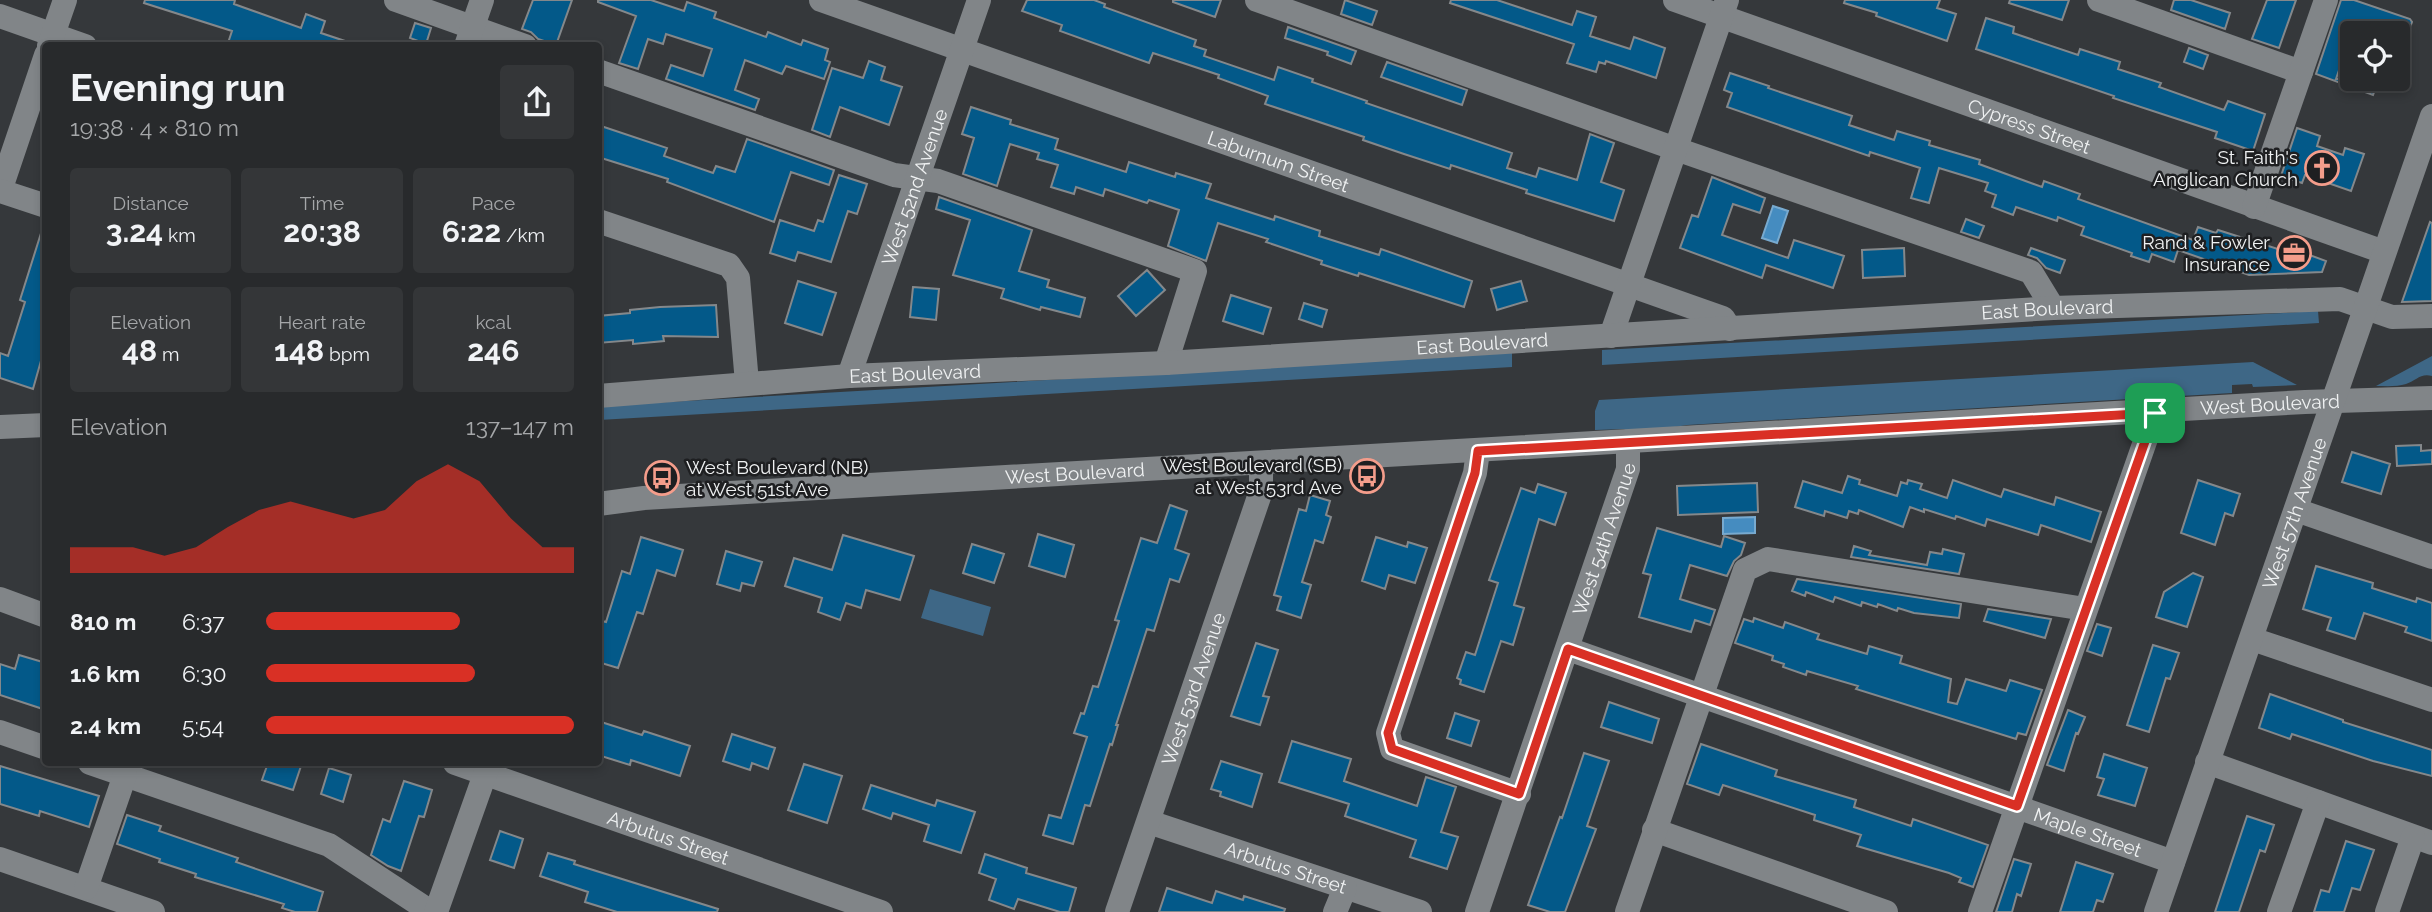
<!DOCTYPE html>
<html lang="en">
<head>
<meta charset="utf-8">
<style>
  :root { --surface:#282a2c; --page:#343638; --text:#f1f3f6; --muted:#a5a7a9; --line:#444648; --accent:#d93025 }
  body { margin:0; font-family:Raleway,sans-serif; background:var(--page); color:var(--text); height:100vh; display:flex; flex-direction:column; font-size:26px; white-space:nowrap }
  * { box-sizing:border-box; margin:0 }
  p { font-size:23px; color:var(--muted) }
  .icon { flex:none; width:38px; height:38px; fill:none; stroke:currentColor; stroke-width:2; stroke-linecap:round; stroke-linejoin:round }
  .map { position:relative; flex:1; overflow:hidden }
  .panel { position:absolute; left:42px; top:42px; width:560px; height:724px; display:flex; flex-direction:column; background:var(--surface); border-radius:7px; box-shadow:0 4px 10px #0003,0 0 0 2px var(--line) }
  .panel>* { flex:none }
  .fabs { position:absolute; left:2340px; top:21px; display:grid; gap:14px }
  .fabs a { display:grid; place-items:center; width:70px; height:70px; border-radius:7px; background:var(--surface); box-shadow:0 4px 10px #0003,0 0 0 2px var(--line); font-size:35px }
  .pin { position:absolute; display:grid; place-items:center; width:60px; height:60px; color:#fff; margin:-30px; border-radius:14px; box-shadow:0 4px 10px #0006 }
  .round { display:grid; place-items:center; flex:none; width:74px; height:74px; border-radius:7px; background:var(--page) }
  .head { display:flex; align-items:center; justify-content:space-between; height:119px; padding:0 28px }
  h1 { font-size:38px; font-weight:700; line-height:52px }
  .stats { display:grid; grid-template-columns:repeat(3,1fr); gap:10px; height:119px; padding:7px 28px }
  .stats div { display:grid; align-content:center; border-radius:7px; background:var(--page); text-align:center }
  .stats b { font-size:30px; font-weight:700 }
  .stats small { font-size:19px; font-weight:400 }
  .stats p { font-size:19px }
  .chart { height:196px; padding:14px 28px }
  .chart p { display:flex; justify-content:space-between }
  .chart svg { width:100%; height:126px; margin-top:7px; fill:var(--accent); opacity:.7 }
  ul { padding:0 28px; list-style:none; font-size:23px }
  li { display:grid; grid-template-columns:112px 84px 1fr; align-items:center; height:52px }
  li i { height:18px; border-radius:9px; background:var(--accent) }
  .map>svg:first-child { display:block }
</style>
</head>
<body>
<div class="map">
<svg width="2432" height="912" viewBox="0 0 2432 912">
  <rect width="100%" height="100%" fill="#35383b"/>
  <path fill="#3e6786" d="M2318,311L2319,323L1602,365V350Z
    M1512,353V367L599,420V406Z
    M2432,356V376C2420,373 2416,381 2406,384C2397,387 2385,386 2376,386Z
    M2253,362L2297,385L2253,387L2252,384L2232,385V393L1687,425L1632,434L1624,429L1595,430V411L1599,400Z
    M930,589L991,607L983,636L921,618Z"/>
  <path fill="#458cc0" stroke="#78aacf" stroke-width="2" d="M1773,206L1788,211L1777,243L1762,238Z
    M1755,517V533L1723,534V518Z"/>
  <path fill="#035989" stroke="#84888b" stroke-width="2" d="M145,0H235L234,4L301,28L306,14L325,21L321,33L351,43L350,46H227L232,31L144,3Z
    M533,0H572L556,45L538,39L531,32L522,29Z
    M598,0H651L684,11L687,2L716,12L714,18L766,37L768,32L801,45L803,40L828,49L825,60L830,62L824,79L786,66L782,74L745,60L735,90L759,99L755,110L666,79L671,65L703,76L712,49L666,34L663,44L648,39L638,69L619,63L636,16L598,2Z
    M1027,0H1094L1105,4L1104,7L1196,40L1194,46L1206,50L1204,56L1274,80L1278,67L1313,79L1312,82L1367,101L1366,103L1512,153L1507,168L1536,177L1539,168L1577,180L1590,134L1614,143L1601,182L1624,190L1614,221L1526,193L1527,190L1451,165L1450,169L1404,154L1363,140L1364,137L1265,104L1268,96L1218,78L1219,75L1153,53L1149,63L1060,31L1062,25L1022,11Z
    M1173,0H1221L1215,17L1173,2Z
    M1345,0L1377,11L1372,25L1341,14Z
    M1451,0H1497L1572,25L1577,11L1596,17L1590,36L1630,49L1634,37L1665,48L1656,78L1606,61L1605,64L1599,62L1596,72L1567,63L1574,44L1450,3Z
    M1845,0H1940L1937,8L1956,14L1947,41L1876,16L1877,13L1844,3Z
    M2010,0H2069L2062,20L2009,3Z
    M2174,0H2191L2230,13L2225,29L2171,10Z
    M2267,0H2296L2279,48L2252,39Z
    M2341,0H2354L2410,19L2412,22L2408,33H2352V42L2349,41L2336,79H2379L2373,95L2316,74Z
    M1986,18L2014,27L2013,33L2078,55L2080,49L2120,62L2118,69L2161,83L2159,87L2224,110L2228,101L2265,114L2253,151L2215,138L2217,132L2113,98L2114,96L1976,49Z
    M415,23L431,28L426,44L410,38Z
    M1288,27L1356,51L1351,64L1327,55L1328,52L1285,38Z
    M2189,48L2208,55L2203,69L2184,62Z
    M869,61L885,67L881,80L902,87L889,125L840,107L830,137L812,130L832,68L863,78Z
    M1387,62L1467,90L1462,105L1381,77Z
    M1730,73L1769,86L1768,88L1852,116L1849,125L1894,140L1897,131L1930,141L1929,145L1980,160L1979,164L2042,187L2044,181L2080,194L2078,199L2193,240L2198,227L2216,233L2218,230L2284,251L2285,246L2326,261L2322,272L2249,275L2178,250L2174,262L2152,254L2149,262L2131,256L2132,253L2081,235L2084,227L2058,217L2057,221L2016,207L2013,215L1992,207L1996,195L1985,191L1988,183L1939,168L1929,203L1911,198L1920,168L1870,152L1869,156L1727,107L1732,93L1724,90Z
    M971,107L1011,120L1010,124L1058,139L1055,149L1126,172L1129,162L1175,177L1176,173L1211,184L1206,198L1274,220L1275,216L1320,231L1319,236L1379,255L1381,249L1472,281L1464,307L1359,273L1358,276L1321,264L1322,261L1266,242L1268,239L1218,223L1206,261L1168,246L1179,210L1149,200L1147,203L1105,189L1103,196L1076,187L1074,194L1051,187L1058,165L1037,159L1039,153L1010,144L997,186L963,174L974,138L962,134Z
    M598,125L667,148L664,156L713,173L716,166L735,172L747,139L834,170L829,185L791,172L774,222L667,182L668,179L598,157Z
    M2297,128L2320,136L2317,146L2343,155L2345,148L2364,154L2351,191L2305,175L2302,183L2281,176Z
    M839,175L867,184L857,214L848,211L831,262L798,252L795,261L770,253L780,220L814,231L818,220L823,222Z
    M1712,177L1765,198L1760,213L1733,204L1722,235L1788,258L1794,240L1844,256L1833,288L1766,265L1762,278L1680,248L1692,215L1698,217Z
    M939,197L1032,230L1019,271L1049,280L1047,287L1085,298L1080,317L1041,307L1040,310L1001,298L1004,289L953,275L970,220L936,209Z
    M1966,219L1984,226L1979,238L1961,232Z
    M2430,222L2432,223V301L2402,302Z
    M42,230H46V343L33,389L0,378V353L8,356L25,302L20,300Z
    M1904,248L1905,276L1863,278L1862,250Z
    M2031,248L2065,260L2060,273L2046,268L2037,258L2028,255Z
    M1147,270L1165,290L1136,316L1118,296Z
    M798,281L836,293L822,335L785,323Z
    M1521,281L1527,301L1497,310L1491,289Z
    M913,287L939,289L936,320L910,317Z
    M1231,295L1271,308L1263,334L1223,321Z
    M1304,303L1327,310L1322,327L1299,319Z
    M716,305L718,337L663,336L664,341L633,344V340L598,343V316L630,313V310L660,307Z
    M2421,445V451L2432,450V464L2397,466L2396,446Z
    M2352,452L2390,464L2381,494L2342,482Z
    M1848,476L1860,480L1859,484L1897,496L1901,482L1907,484L1908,480L1922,484L1920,489L1947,498L1953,480L2001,497L2004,489L2054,505L2056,497L2101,512L2091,542L2041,525L2038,535L1987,519L1985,526L1956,516L1955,519L1924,509V512L1910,507L1903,527L1859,510L1858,514L1849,511L1847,518L1825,511L1824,516L1795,507L1803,481L1842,493Z
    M2198,480L2240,494L2233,516L2225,513L2215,545L2181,533Z
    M1757,483L1758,512L1678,515L1677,486Z
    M1538,484L1566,493L1555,525L1539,519L1514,605L1524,608L1513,645L1501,641L1484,692L1460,684L1461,680L1457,678L1466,652L1475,655L1498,583L1489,580L1521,488L1535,493Z
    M1310,495L1330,501L1326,515L1331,517L1323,543L1315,540L1302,582L1311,585L1301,618L1277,610L1281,597L1274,595L1299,509L1306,511Z
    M1170,505L1187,511L1175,549L1189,554L1179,582L1170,579L1154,631L1147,629L1116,725H1118L1112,745L1110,744L1090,806L1085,805L1073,844L1043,835L1049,815L1061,818L1087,737L1074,733L1081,713L1084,714L1093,686L1098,687L1119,621L1115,620L1141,538L1157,543Z
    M1657,528L1721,547L1724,536L1745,543L1741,555L1734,561L1727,576L1690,565L1680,599L1715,610L1710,625L1695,620L1691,632L1639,617L1651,575L1643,573Z
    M1038,534L1074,545L1065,577L1029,566Z
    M843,535L914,556L900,600L866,590L861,608L846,603L840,620L818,612L822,598L785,586L794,558L832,570Z
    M641,537L683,550L675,576L657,570L643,614L637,612L618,668L598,662V620L606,622L622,571L630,574Z
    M1376,537L1407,547L1408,542L1427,548L1415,583L1389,575L1385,589L1362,581Z
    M972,544L1004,554L994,583L963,573Z
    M1854,546L1871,551L1869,555L1927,565L1930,552L1942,554L1943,549L1964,554L1959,574L1851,557Z
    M726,551L762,562L754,586L742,583L740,591L717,584Z
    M2316,566L2373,583L2372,588L2416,602L2417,598L2432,603V641L2405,632L2407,627L2364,613L2355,639L2327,630L2331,618L2303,609Z
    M2193,573L2203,577L2187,627L2156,617L2164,592Z
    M1797,579L1961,604L1959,618L1914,613L1898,608L1897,611L1878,604L1877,607L1862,602L1861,606L1835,597L1833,602L1806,592L1805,596L1792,591Z
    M1988,609L2051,619L2045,638L1984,621Z
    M1754,618L1783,628L1785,622L1819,634L1817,639L1867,654L1869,646L1902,656L1900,663L1951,679L1948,702L1957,704L1966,679L2006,691L2010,680L2042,690L2026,735L2018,733L2016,739L1856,689L1858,686L1807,671L1806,675L1783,667L1784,664L1772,660L1773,656L1735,643L1744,619L1753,622Z
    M2097,624L2111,628L2102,656L2087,651Z
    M1256,643L1278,650L1263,696L1269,697L1260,725L1231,716Z
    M2153,645L2179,653L2170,679L2166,678L2149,732L2127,725Z
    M19,655L46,663V710L0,695V664L15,669Z
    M2270,694L2343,720V722L2432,750V776L2373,761L2292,734L2290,739L2259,728Z
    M1609,702L1659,719L1652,743L1601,727Z
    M2068,710L2085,717L2078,734L2076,733L2064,771L2047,765Z
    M1455,713L1479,721L1471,746L1447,738Z
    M598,721L642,735L644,731L690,746L680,776L631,760L630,765L598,755Z
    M732,734L775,748L768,769L752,763L750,770L723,761Z
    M1292,741L1351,759L1344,781L1417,806L1426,777L1456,787L1441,832L1458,837L1447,869L1410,857L1416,840L1345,816L1349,804L1279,782Z
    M1701,744L1777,770L1775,776L1856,800L1854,807L1911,826L1913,819L1988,845L1973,887L1959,882L1961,878L1949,873L1857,846L1861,835L1814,820L1815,815L1723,785L1719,795L1687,784Z
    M1584,753L1609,761L1587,826L1596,829L1565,912H1550L1528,905L1560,817L1562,818Z
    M2104,754L2147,768L2135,806L2098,795L2104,779L2097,777Z
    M1221,761L1262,774L1252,807L1220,796L1221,792L1211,789Z
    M268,763H302L293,790L262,780Z
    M804,764L842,776L827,823L788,810Z
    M0,766L99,796L89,827L40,811L39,816L0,804Z
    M329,768L351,775L343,802L321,794Z
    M404,781L432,790L424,817L419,816L401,871L388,866L371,855L383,819L390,822Z
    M871,785L935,806L937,800L975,812L961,853L924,841L929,825L893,813L891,819L863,809Z
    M127,815L161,826L159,831L238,858L236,862L323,892L317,912H295L282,908L284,904L195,877L196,874L159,862L160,859L117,844Z
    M2247,816L2274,825L2265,852L2260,850L2239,912H2215Z
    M500,831L523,839L514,868L490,860Z
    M2346,841L2374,850L2360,890L2352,888L2344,912H2314L2321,890L2329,892Z
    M548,853L575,861L574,864L718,909L717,912H617L585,902L588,892L540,876Z
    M985,854L1027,868L1026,873L1076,888L1069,912H1060L1018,899L1014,909L989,900L996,879L979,873Z
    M2014,859L2031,864L2021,896L2017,894L2012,912H1996Z
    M2076,862L2113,874L2103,902L2097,900L2093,912H2060Z
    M1167,888L1212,903L1216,891L1243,900L1244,896L1285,909L1284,912H1159Z"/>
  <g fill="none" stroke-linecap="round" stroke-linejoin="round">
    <g stroke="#818588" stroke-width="24">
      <path d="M396,0L525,46"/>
      <path id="s1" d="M821,0L1703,311L1723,318L1730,329"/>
      <path d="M1257,0L1676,149L2031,272L2053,308"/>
      <path id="s2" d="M1675,0L2384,252"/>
      <path d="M2099,0L2301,72"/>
      <path d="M0,16L85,46"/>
      <path d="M49,46L65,0"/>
      <path d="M466,46L482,0"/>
      <path d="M598,71L894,175L938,181L1195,271L1166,363"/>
      <path d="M0,191L46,55"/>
      <path d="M0,191L46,206"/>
      <path d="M2254,207L2326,0"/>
      <path d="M598,221L729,265L738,278L747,383"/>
      <path d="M1611,336L1727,0"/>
      <path id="s3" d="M849,376L979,0"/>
      <path id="s4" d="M598,396L849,376L1166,363L2053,308L2340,299L2392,317L2432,316"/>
      <path d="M0,427L46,425"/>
      <path d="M1478,451L1475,473L1388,733L1392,749L1519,794"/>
      <path id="s5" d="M598,504L644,498L2305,402L2432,398"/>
      <path d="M2296,510L2432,557"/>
      <path d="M0,599L46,616"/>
      <path d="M2252,639L2432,700"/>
      <path id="s6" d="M1568,649L2173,862"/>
      <path d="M0,732L46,748"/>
      <path d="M2207,762L2432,843"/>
      <path d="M90,763L329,845L431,912"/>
      <path id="s7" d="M455,763L881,912"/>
      <path id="s8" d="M1149,822L1420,912"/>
      <path d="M1654,830L1886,912"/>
      <path d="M0,859L153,912"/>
      <path d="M86,888L125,775"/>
      <path d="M436,912L489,763"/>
      <path id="s9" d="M1117,912L1261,491V464"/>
      <path d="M1335,912L1345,888"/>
      <path id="s10" d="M1477,912L1628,469V443"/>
      <path d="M1627,912L1745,570L1768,559L2085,609"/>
      <path d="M1980,912L2155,413"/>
      <path id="s11" d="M2156,912L2432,116"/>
      <path d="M2279,912L2318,802"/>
      <path d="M2387,912L2413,837"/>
    </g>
  </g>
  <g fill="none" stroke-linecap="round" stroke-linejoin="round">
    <g stroke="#fff" stroke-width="14">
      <path id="route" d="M2155,413L2017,806L1568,649L1519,794L1392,749L1388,733L1475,473L1478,451Z"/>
    </g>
    <use href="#route" stroke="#d93025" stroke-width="9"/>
  </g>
  <defs>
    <g id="church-ring" transform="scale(1.75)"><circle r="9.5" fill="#1e1f21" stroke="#f49d8b" stroke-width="1.5"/><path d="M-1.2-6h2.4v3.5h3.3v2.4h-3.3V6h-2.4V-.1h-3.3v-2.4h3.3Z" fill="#f49d8b"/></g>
    <g id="office-ring" transform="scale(1.75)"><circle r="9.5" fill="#1e1f21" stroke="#f49d8b" stroke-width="1.5"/><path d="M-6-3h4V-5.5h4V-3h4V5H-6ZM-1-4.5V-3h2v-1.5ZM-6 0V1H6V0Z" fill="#f49d8b"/></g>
    <g id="bus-ring" transform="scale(1.75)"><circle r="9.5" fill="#1e1f21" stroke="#f49d8b" stroke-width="1.5"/><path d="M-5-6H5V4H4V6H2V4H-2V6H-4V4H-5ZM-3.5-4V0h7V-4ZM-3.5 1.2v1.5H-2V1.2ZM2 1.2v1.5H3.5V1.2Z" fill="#f49d8b"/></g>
  </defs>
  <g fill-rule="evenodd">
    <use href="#church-ring" x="2322" y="168"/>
    <use href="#office-ring" x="2294" y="253"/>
    <use href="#bus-ring" x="1367" y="476"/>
    <use href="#bus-ring" x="662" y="478"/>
  </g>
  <g text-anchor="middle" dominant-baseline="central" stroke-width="5" stroke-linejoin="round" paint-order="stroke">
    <g font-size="19" fill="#eff1f2" stroke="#1e1f21">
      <text stroke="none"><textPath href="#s2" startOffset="376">Cypress Street</textPath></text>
      <text stroke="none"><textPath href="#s1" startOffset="485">Laburnum Street</textPath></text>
      <text stroke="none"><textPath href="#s3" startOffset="200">West 52nd Avenue</textPath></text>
      <text stroke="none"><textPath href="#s4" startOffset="1452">East Boulevard</textPath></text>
      <text stroke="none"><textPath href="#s4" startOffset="886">East Boulevard</textPath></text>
      <text stroke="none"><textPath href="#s4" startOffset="318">East Boulevard</textPath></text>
      <text stroke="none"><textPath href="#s5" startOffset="1675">West Boulevard</textPath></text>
      <text stroke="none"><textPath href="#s5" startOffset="478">West Boulevard</textPath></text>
      <text stroke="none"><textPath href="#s11" startOffset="422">West 57th Avenue</textPath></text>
      <text stroke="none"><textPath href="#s10" startOffset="394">West 54th Avenue</textPath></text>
      <text stroke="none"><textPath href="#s9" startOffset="236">West 53rd Avenue</textPath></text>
      <text stroke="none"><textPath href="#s6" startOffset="551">Maple Street</textPath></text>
      <text stroke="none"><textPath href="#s7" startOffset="226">Arbutus Street</textPath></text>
      <text stroke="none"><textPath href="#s8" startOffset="144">Arbutus Street</textPath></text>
    </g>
    <g font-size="19" fill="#eff1f2" stroke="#1e1f21" text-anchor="end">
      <text x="2298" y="157">St. Faith's<tspan x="2298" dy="22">Anglican Church</tspan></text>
      <text x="2270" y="242">Rand &amp; Fowler<tspan x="2270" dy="22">Insurance</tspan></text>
      <text x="1342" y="465">West Boulevard (SB)<tspan x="1342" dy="22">at West 53rd Ave</tspan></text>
      <text x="686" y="467" text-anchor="start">West Boulevard (NB)<tspan x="686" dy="22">at West 51st Ave</tspan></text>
    </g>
  </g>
</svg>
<div class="fabs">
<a><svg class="icon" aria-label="locate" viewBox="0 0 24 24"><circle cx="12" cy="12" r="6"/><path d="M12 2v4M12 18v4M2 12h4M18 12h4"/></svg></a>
</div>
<div class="pin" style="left:2155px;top:413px;background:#1e9e55"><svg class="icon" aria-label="arrive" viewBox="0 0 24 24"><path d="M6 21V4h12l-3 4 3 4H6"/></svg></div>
<section class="panel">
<div class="head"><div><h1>Evening run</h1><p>19:38 · 4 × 810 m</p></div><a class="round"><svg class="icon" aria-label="share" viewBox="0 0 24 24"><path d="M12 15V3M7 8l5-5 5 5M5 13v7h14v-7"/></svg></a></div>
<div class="stats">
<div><p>Distance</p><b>3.24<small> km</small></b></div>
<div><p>Time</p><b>20:38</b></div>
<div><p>Pace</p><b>6:22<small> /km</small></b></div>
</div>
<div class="stats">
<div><p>Elevation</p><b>48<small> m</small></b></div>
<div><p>Heart rate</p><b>148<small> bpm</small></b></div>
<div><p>kcal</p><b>246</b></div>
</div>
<div class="chart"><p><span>Elevation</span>137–147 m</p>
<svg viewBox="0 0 160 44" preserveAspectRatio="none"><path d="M0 44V35L10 35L20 35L30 38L40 35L50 28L60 22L70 19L80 22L90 25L100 22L110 12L120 6L130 12L140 25L150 35L160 35V44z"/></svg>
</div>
<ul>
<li><b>810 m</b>6:37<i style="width:63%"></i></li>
<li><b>1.6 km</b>6:30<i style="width:68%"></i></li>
<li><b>2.4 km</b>5:54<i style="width:100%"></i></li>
</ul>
</section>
</div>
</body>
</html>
